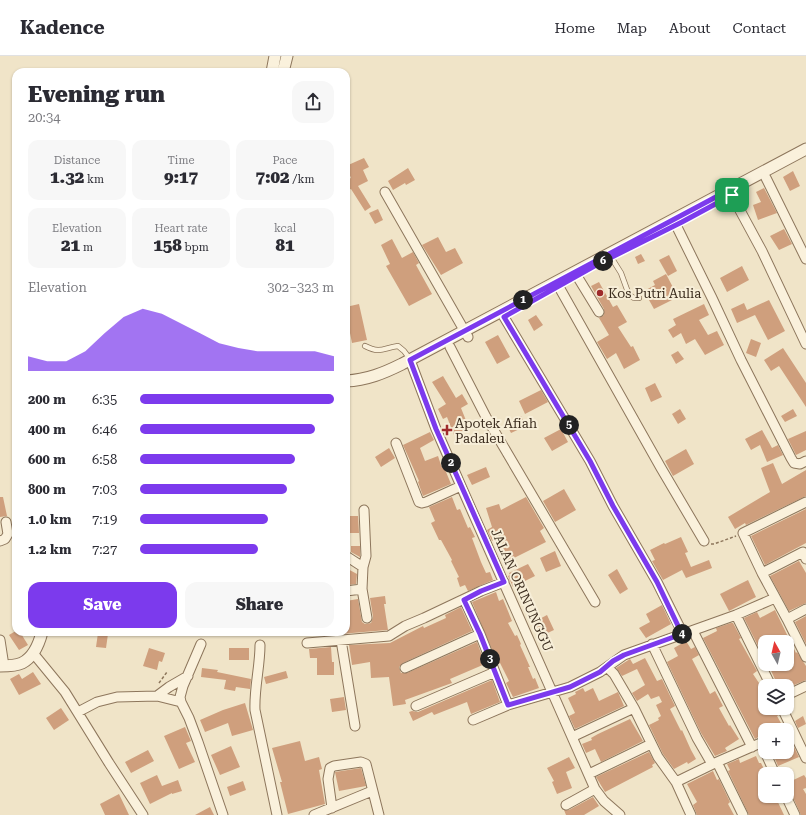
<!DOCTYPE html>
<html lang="en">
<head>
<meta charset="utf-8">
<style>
  :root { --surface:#fff; --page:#f7f7f7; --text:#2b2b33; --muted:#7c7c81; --line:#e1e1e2; --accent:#7c3aed }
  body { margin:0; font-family:"Roboto Serif",serif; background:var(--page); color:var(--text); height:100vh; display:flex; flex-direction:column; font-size:15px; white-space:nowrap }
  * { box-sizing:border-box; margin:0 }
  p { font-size:13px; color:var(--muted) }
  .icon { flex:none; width:22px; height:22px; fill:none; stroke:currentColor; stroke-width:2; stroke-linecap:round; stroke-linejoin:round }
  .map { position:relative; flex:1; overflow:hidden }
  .drawer { position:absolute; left:12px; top:12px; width:338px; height:568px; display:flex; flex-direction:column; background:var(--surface); border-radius:12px; box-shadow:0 1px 3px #0004 }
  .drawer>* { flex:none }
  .needle { width:26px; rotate:352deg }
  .fabs { position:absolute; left:758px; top:579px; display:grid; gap:8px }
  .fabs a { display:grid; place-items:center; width:36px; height:36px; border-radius:8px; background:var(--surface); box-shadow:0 1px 3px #0004; font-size:20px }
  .pin { position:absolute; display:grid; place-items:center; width:34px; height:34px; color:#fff; margin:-17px; border-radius:8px; box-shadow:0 2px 6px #0006 }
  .km { position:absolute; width:20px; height:20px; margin:-10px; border-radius:50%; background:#222; color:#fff; font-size:11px; line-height:20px; text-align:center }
  .round { display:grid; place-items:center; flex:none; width:42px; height:42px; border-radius:12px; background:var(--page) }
  .summary { display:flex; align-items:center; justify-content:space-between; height:68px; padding:0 16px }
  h1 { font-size:22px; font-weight:800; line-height:30px }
  .figures { display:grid; grid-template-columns:repeat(3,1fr); gap:6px; height:68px; padding:4px 16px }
  .figures div { display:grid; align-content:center; border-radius:10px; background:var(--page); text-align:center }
  .figures b { font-size:17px; font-weight:800 }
  .figures small { font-size:11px; font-weight:400 }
  .figures p { font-size:11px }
  .chart { height:112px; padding:8px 16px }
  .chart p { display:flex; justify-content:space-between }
  .chart svg { width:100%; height:72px; margin-top:4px; fill:var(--accent); opacity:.7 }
  .cta { display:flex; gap:8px; margin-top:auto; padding:8px 16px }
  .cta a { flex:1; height:46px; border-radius:12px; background:var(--accent); color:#fff; font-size:16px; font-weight:800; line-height:46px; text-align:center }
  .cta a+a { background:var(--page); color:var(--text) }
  ul { padding:0 16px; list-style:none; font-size:13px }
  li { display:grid; grid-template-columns:64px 48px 1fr; align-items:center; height:30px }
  li i { height:10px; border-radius:5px; background:var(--accent) }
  header { display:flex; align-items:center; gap:24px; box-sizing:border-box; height:56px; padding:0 20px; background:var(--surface); border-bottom:1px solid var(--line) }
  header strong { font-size:19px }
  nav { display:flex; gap:22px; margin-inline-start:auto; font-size:14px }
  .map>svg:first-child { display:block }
</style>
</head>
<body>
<header>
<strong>Kadence</strong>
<nav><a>Home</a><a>Map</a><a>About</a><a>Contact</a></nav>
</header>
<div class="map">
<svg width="806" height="759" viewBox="0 0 806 759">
  <rect width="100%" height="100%" fill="#f0e4c8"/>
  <path fill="#cf9f7d" d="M364,102L369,111L363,114L368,125L358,130L371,151L365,155L351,133L346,135V124L351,122L346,110Z
    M408,112L415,124L406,129L405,127L393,134L388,125Z
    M793,115L800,130L790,135L783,121Z
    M764,132L777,157L758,164L753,149L761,146L756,136Z
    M378,153L383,164L375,168L369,157Z
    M784,173L792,188L779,194L770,180Z
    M438,181L446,196L455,192L463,207L441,219L422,189Z
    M392,183L402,202L413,196L419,207L416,209L432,238L409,250L386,210L390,208L381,189Z
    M641,198L645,205L638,208L635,201Z
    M669,199L677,215L668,220L659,204Z
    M742,210L749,224L727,236L720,222Z
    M666,218L678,241L654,253L644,235L655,229L653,225Z
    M599,226L613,251L617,249L627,266L618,271L631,291L633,290L640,304L624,313L616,297L607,303L597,286L609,279L599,262L604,259V253L591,230Z
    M769,244L785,275L768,284L755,259L737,267L731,253L744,247L747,254Z
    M359,248L367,284L352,287L346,257V251Z
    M704,248L709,259L699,264L708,279L717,275L724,289L705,299L695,283L686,288L681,277L673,282L668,274L676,269L673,263Z
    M536,259L543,269L534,275L528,264Z
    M498,279L510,301L497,308L485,286Z
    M751,283L761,287L756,301L746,297Z
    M783,292L806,327V351L779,310L771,315L764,304Z
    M678,295L684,303L676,308L671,299Z
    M443,320L456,342L462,338L468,348L461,352L469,372L454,379L447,361L443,363L438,353L446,348L432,326Z
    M655,327L662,341L651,346L645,332Z
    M541,334L548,346L525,358L519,345Z
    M680,353L686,363L678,368L672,358Z
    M793,353L797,360L785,366L781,360Z
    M521,360L526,370L511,377L506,367Z
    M561,373L568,386L552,395L544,382Z
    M762,374L772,392L778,389L783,399L767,406L760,389L751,394L745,383Z
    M806,375V394L796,399L788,383Z
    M430,376L434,384L420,392L425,405L438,400L442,412L444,411L451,428L423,440L418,426L419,425L403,389Z
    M389,392L395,402L381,411L375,401Z
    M686,393L694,408L673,420L665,405Z
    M773,407L782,428L806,414V440L746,469L745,467L735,473L728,461L770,436L761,412Z
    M486,411L490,421L472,429L467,419Z
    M564,433L576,454L555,466L543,445Z
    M0,441H3L7,460L0,461Z
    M452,441L457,454L460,453L468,472L470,471L475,481L472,482L481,506L486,517L490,516L493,524L468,535L465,529L460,531L457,522L459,521L451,505L452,504L441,484H439L431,467L435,465L429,451Z
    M526,441L544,472L540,475L546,486L504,507L494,484L492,485L487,474L492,471L486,452L499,448L501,454Z
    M806,453V487L765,509L751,480Z
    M346,460H358L359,477H346Z
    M681,481L688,496L685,497L691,511L709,504L712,512L686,522L682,514L663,524L652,505L655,504L650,494L664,487L665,488Z
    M351,490H360V501L351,496Z
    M555,495L561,510L546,516L540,502Z
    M799,505L806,517V547L789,555L770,520Z
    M528,508L535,520L513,531L508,520L510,519L509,517Z
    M346,512L357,518L356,528L348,529L346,528Z
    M617,513L628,533L620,538L608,519Z
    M748,524L756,541L729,555L720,538Z
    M496,536L499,545L503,543L512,565L508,567L515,580L517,579L521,588L520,589L530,611H528L533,623L535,622L539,632L513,641L506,627L509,625L500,607L498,608L472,546Z
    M385,540L386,548H384L388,574H387L317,580V576H346V545L358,543L362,566L365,568L371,567L373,561L370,542Z
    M662,549L671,568L646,582L639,572L650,566L646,558Z
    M461,551L472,575L403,607L399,611L401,617H407L477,586L485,608L450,623L452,627L405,644L406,648L393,650L389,621L371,622L370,606L352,609L349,589L390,587L423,570L424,572L446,562L445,559Z
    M775,554L796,597L797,596L806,610V624L787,632V630H778L768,608H787V586H765V604L744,562L757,556L760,562Z
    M547,559L554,574L539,581L532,567Z
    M806,560V588L795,566Z
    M731,567H733L741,582L739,583L757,615L753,618L765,636V652H776L779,659L777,660L785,674H765V677L755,683L703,582L717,575L716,572Z
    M14,576H20L28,589L19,594L9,579Z
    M98,577L108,578L106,592L96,591Z
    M686,585L691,593L695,591L699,599L692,603L710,638L715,635L723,650L719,652L729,670L730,669L739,683L725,692L727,695L715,700L701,677L667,606L678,600L674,592Z
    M331,591L332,606H334V619H317V602H310L309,593Z
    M149,592L165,597L162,606L159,605L157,614L143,610Z
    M229,592H249V604H229Z
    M645,602L657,625L662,623L675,650L670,653L681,675L682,674L691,694L696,703L688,708L687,706L674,713L663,698L649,669L659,664L658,662L661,660L656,649L662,646L659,640L651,643L648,638L637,645L632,637L645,629L637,613L622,620L616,612L630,603L633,608Z
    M202,612L218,614L217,616L251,623L250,633L236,631L235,635L224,633L226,624L201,621Z
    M286,615L288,622L266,628L264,621Z
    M33,616L41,628L19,639L10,623L19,618L22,623Z
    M492,624L500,646L471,658L467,646L434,659L432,656L413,665L409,656L412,655L418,656Z
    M583,632L585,636L593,632L599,645L618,636L624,650L575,673L569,660L575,657L568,642L576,638L575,636Z
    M344,641L346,654L332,656L330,643Z
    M245,647L253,674L232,680L228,667L205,676L200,664L223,654Z
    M61,652L69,664L54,674L46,662Z
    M803,660L806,668L798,672L795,665Z
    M630,663L643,685L601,706L595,693L586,697L582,688L592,684L591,682L598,678Z
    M185,671L191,685L186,687L195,706L179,713L164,680Z
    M300,685L305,705L319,701L322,713L319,714L325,748L288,758L280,726H282L272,692Z
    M792,687L799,701L778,710L772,696H787V689Z
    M231,690L240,711L220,719L211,699Z
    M148,694L154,705L131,717L125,706Z
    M649,696L655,707L652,709L653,711L605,736L596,721Z
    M756,700L759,707H761L765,715V740H775L784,759H749L728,715L730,714L727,708L739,703L740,707Z
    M569,701L575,712L566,716L572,732L557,738L552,726L554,725L547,712Z
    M361,712L366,730L339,735L335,716Z
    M713,715L717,724L719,723L730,746L728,748L734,759H697L693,749L697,746L687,728Z
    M157,719L162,730L178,724L182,735L172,738V737L150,748L140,727Z
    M804,719L806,722V732L803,733L806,738V759H801L791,737L787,733V727Z
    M243,725L246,734L230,740L227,731Z
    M119,738L129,759H105L100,748Z
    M593,741L599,750L584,759H566L564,754H569Z
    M210,751L214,759H195Z"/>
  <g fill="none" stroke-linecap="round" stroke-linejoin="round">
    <g stroke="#8d765c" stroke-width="6">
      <path id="service" d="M611,201L621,217L629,239L634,242H639
        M365,290C381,298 383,292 398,290L404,295L410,303"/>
    </g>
    <g stroke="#8d765c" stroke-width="11">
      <path id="minor" d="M766,122L806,203
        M729,134L762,195L806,288
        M385,136L468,281
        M676,169L712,242L741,304L791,402L794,407L800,408L806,405
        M577,220L599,256
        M559,231L661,412L704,485
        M504,261L590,405L613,450L657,526L683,578
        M450,291L486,361L595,546
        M410,304L436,373L461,430L595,733L604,745L620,759
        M396,387L419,446L422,447L426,446L461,430
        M806,446L743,477L762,517L787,563L806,553
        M0,485L5,483L8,478L6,466
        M346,500L363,511L362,533L367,562
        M363,511L366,500L364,454
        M762,517L803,496L806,503
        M346,535L362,533
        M464,543L480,578L508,649L473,664
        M736,559L771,630
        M787,563L806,601
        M693,575L752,691
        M0,584L4,610
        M341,584L355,670
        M307,587L389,580L405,570L424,562L481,535L504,526
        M201,588L183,630L180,641L181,646L189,662L198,686L223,759
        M652,588L697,682L712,708
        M260,589C260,611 254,632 255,654L277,759
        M33,597L65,636L109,707L143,759
        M607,611L614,618L634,652L658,701L676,726L691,759
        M405,612L480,578
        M787,639L806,630
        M157,640L169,631L188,620
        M508,649L570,631L600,616L624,599L736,559L775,542
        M416,650L495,616
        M782,652L806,702
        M78,656L97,646L117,641L157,640L181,646
        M572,681L634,652
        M761,687L775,718
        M717,706L743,759
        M589,718L651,688
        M676,726L717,706L765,685
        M786,740L795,759
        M566,749L595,733
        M332,752L328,723L330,712L334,710L361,706L366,708L379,759
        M314,759L372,735"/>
    </g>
    <g stroke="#8d765c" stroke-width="13">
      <path id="tertiary" d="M272,16L275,0
        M283,16L287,0
        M346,325C367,324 384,317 402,308L806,93
        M0,610C7,610 16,610 22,607C34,601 39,588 42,576"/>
    </g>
    <path stroke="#8d765c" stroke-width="1.5" stroke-dasharray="3 2" stroke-linecap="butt" d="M711,488H714L736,480
      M159,627L167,616"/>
    <use href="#service" stroke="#faf1dc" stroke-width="4.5"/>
    <use href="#minor" stroke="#faf1dc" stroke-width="9"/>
    <use href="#tertiary" stroke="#faf1dc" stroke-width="11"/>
  </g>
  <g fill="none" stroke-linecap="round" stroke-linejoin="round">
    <g stroke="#fff" stroke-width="8">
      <path id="route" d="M729,134L732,139L682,166L598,208L504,261L590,405L613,450L657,526L682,578L624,599L613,605L600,616L570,631L508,649L480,578L464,544L481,535L504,526L436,373L410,304Z"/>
    </g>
    <use href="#route" stroke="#7c3aed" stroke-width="5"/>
  </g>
  <g fill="#9e2a2b" stroke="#f7eed8" stroke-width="1.5">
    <circle cx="600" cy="237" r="4"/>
    <path d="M445 368h4v4h4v4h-4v4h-4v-4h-4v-4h4z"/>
  </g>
  <g text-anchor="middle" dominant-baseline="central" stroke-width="4" stroke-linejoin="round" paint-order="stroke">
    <g font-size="13" fill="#3d2e20" stroke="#f7eed8" text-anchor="start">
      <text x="608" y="237">Kos Putri Aulia</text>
      <text x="455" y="367">Apotek Afiah<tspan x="455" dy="15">Padaleu</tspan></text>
    </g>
    <g font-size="13" fill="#3d2e20" stroke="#f7eed8">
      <text transform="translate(522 534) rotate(66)">JALAN ORINUNGGU</text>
    </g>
  </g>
</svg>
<div class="fabs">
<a><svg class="needle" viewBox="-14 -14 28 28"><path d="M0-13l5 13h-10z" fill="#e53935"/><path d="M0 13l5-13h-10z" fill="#7c7c81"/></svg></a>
<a><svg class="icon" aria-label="layers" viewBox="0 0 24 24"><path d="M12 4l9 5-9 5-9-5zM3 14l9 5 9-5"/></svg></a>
<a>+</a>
<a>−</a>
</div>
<div class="pin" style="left:732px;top:139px;background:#1e9e55"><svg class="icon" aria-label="arrive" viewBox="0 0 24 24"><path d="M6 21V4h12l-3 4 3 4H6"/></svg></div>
<b class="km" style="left:523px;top:244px">1</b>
<b class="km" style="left:451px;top:407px">2</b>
<b class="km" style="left:490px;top:603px">3</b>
<b class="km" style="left:682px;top:578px">4</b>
<b class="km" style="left:569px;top:369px">5</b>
<b class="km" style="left:603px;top:205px">6</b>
<section class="drawer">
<div class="summary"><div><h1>Evening run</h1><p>20:34</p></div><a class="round"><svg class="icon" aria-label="share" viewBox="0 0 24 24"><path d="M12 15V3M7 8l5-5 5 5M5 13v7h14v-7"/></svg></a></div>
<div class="figures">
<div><p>Distance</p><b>1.32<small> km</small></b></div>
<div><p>Time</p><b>9:17</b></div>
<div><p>Pace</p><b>7:02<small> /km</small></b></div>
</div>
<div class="figures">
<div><p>Elevation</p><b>21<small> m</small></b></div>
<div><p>Heart rate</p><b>158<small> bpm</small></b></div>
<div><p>kcal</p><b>81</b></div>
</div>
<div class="chart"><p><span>Elevation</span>302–323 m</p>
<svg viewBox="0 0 160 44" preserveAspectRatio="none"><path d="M0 44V35L10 38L20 38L30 32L40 21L50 11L60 6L70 9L80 15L90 21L100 27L110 30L120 32L130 32L140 32L150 32L160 35V44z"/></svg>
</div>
<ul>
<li><b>200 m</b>6:35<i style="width:100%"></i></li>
<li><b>400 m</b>6:46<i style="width:90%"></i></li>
<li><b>600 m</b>6:58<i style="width:80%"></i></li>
<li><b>800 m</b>7:03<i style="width:76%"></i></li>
<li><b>1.0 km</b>7:19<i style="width:66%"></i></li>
<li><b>1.2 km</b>7:27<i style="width:61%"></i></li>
</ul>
<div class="cta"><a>Save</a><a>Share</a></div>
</section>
</div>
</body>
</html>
